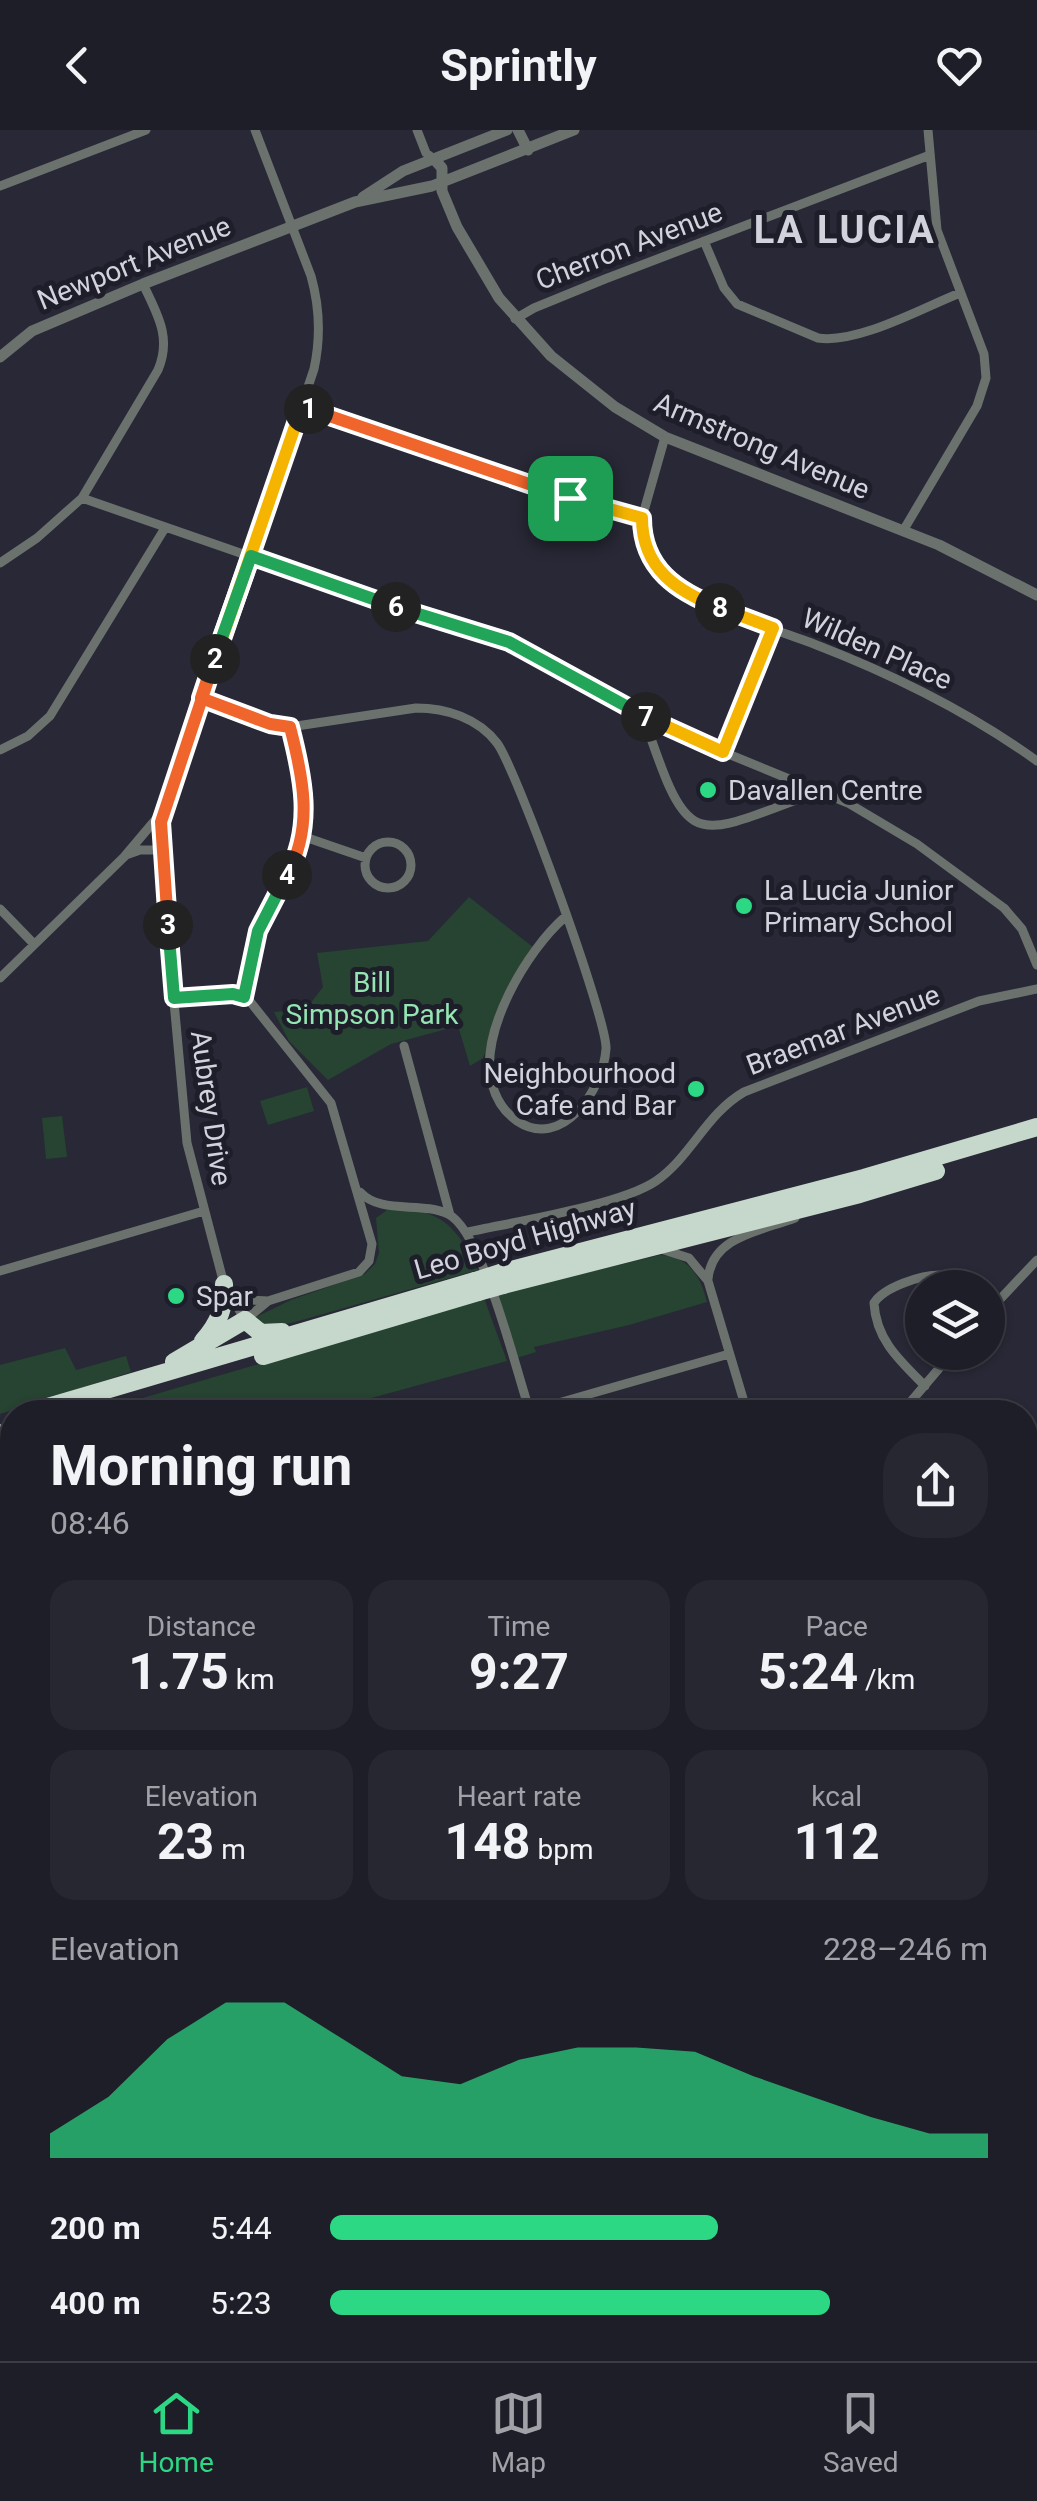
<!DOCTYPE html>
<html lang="en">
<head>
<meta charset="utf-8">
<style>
  :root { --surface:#1e1e28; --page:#262730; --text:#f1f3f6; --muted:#a1a2a8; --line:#3c3c45; --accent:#2cd884 }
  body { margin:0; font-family:Roboto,sans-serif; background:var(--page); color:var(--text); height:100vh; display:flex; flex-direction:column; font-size:38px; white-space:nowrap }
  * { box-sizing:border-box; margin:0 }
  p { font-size:32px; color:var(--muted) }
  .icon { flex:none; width:55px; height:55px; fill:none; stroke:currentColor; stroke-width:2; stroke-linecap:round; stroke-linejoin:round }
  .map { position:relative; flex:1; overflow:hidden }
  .side { position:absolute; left:0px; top:1270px; width:1038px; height:962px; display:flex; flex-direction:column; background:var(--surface); border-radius:40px 40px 0 0; box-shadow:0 2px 8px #0004,0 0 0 2px var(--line) }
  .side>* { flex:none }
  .buttons { position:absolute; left:905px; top:1140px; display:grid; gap:20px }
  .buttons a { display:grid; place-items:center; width:100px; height:100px; border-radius:50%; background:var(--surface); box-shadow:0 2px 8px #0004,0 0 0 2px var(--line); font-size:50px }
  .pin { position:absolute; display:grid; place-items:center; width:85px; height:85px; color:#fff; margin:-42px; border-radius:20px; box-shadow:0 5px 15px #0006 }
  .km { position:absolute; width:50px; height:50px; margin:-25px; border-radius:50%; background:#222; color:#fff; font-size:28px; line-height:50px; text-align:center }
  .round { display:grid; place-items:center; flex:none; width:105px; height:105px; border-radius:40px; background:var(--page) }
  .overview { display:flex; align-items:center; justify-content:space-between; height:170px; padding:0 50px }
  h1 { font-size:55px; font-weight:700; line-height:75px }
  .figures { display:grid; grid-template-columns:repeat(3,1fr); gap:15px; height:170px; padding:10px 50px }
  .figures div { display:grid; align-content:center; border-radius:25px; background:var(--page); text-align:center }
  .figures b { font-size:50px; font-weight:700 }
  .figures small { font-size:28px; font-weight:400 }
  .figures p { font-size:28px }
  .chart { height:280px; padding:20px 50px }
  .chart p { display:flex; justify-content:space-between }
  .chart svg { width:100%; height:180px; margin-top:10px; fill:var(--accent); opacity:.7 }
  ul { padding:0 50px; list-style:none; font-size:32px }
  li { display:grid; grid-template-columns:160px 120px 1fr; align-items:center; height:75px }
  li i { height:25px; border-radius:12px; background:var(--accent) }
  header { display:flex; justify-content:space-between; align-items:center; height:130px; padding:0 50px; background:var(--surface); font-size:45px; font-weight:700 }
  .dock { display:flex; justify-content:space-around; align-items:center; height:140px; border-top:2px solid var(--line); background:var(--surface); font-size:28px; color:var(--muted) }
  .dock a { display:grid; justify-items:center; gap:5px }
  .dock .selected { color:var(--accent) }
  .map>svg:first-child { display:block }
</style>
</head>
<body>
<header><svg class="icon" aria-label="back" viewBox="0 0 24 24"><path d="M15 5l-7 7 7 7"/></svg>Sprintly<svg class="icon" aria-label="heart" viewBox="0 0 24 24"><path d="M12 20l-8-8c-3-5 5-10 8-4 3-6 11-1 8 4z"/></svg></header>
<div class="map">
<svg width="1037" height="2231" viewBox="0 0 1037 2231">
  <rect width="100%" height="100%" fill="#282836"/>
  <path fill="#264431" d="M469,767L538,821L495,895L483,928L470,936L458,896L391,914L328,950L289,911L274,882L306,879L323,857L317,823L428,811Z
    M307,957L314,981L268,995L260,971Z
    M62,986L67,1027L46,1029L42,988Z
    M387,1080C439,1076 457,1096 478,1140L295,1192L267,1198L252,1189L291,1170L365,1144L375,1134L379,1123L376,1088Z
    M660,1125C689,1126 701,1147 707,1172L629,1195L534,1217L536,1222L517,1228L497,1164Z
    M484,1168L507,1231L320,1282H95Z
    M65,1218L76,1240L126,1226L131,1242L0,1284V1235Z
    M12,1307V1372L0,1375V1310Z
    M12,1551V1595L0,1599V1554Z"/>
  <path fill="#0d052e" d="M1037,1391V2231H0V1653L12,1649V2220H1025V1393Z"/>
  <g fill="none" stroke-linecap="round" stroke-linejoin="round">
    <path stroke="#6b726d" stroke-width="9" d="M417,0L426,23L434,29
      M0,56L146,0
      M704,111L724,158L737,174L818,208C858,214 922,178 960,163
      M515,189L534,178L605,149L930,25
      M302,276L569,368L642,388
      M665,307L642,388C642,413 652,440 673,455C708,481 773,498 814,514C892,544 969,582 1037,631
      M82,368L375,470L509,512L694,610L848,673L917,714L1004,778L1022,799L1037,835
      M903,401L977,276L986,248L984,224L937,100L928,0
      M0,433L37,408L82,368L158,240C172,207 157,184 143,154
      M201,568L270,594L290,597L416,578C446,578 478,588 497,613C516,638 608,891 606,919C603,960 562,1021 517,991C504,982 496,969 492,954C478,903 527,820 565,787
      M643,585C690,725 690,709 820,661
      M0,620L28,606L50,586L165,398
      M723,622L773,498
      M781,675L792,650
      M302,706L366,728
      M365 735a23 23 0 1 1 46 0a23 23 0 1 1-46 0Z
      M126,725L140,720H160
      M0,779L34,814
      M0,848L124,727L162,682
      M244,867L257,801L292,736L304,693L302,647L290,597
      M174,869L233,864L248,869L331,973L372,1114L369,1131L359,1142L268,1171L245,1190L224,1154L187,1013L160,720L161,692L314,239C321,207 320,178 311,146L255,0
      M404,916L450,1085
      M360,1062C381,1085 421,1071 448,1084C483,1101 516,1241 530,1282
      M468,1102C514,1092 621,1075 656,1051C691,1027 706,984 744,962L979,871L1037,859
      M661,1119L689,1128L708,1151L747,1282
      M0,1141L204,1081
      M708,1149C712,1106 761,1101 795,1088
      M232,1169L268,1171
      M988,1182L1037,1130
      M925,1256C900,1231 876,1210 874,1173C884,1157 921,1145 940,1145C951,1145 960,1150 969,1158
      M527,1282L729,1224
      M902,1282L953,1222
      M0,1438L12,1434"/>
    <path stroke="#6b726d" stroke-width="11" d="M518,0L528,20
      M434,29L442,38V61L457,97L499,168L551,226L615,277L665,307L939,415L1037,465
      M363,67L403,41L507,0
      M0,227L32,201L143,154L355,72L432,56L574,0"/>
    <path stroke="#c6d7cb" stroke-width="18" d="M503,1142L864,1048L1037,997
      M503,1155L860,1064L936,1041
      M203,1211C219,1193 225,1177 224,1154
      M263,1226L478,1162
      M174,1232L245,1190L261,1203L282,1202
      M31,1282L475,1151
      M0,1304L12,1300"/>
    <path stroke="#c6d7cb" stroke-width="18" d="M475,1151L503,1142
      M478,1162L503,1155"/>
  </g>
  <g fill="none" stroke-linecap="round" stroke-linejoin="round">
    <g stroke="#fff" stroke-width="20">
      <path id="split-1" d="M309,279L570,368"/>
    </g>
    <g stroke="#fff" stroke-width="20">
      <path id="split-2" d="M215,529L302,276L309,279"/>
    </g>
    <g stroke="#fff" stroke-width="20">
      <path id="split-3" d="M168,795L161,692L215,529"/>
    </g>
    <g stroke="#fff" stroke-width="20">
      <path id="split-4" d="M168,795L174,868L233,864L244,867L258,801L287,745"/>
    </g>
    <g stroke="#fff" stroke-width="20">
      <path id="split-5" d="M210,541L201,568L270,594L290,597C303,647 314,697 287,745"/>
    </g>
    <g stroke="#fff" stroke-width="20">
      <path id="split-6" d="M210,541L251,426L396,477"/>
    </g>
    <g stroke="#fff" stroke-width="20">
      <path id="split-7" d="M396,477L509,512L646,587"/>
    </g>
    <g stroke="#fff" stroke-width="20">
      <path id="split-8" d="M646,587L723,622L773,498L720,478"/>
    </g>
    <g stroke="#fff" stroke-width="20">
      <path id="split-9" d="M570,368L642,388C642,439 678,462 720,478"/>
    </g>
    <use href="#split-1" stroke="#f0652b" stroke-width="12"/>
    <use href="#split-2" stroke="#f5b400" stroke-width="12"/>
    <use href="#split-3" stroke="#f0652b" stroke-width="12"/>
    <use href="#split-4" stroke="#22a559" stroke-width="12"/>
    <use href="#split-5" stroke="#f0652b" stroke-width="12"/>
    <use href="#split-6" stroke="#22a559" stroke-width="12"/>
    <use href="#split-7" stroke="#22a559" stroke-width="12"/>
    <use href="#split-8" stroke="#f5b400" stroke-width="12"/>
    <use href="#split-9" stroke="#f5b400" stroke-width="12"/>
  </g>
  <g fill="#2cd884" stroke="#1e1e2b" stroke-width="4">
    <circle cx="708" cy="660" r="10"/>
    <circle cx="744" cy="776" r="10"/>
    <circle cx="696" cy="959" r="10"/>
    <circle cx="176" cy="1166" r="10"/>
  </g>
  <g text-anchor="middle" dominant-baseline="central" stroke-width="10" stroke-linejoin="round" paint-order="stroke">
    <g font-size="28" fill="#d1d2db" stroke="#1e1e2b">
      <text transform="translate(629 116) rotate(-21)">Cherron Avenue</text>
      <text transform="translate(134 133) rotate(-22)">Newport Avenue</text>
      <text transform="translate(762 316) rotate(23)">Armstrong Avenue</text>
      <text transform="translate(877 519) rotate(24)">Wilden Place</text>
      <text transform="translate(843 900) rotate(-21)">Braemar Avenue</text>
      <text transform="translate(211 978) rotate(82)">Aubrey Drive</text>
      <text transform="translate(525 1109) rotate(-16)">Leo Boyd Highway</text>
    </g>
    <g font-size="28" fill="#d1d2db" stroke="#1e1e2b" text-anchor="start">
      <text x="728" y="660">Davallen Centre</text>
      <text x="764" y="760">La Lucia Junior<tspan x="764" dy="32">Primary School</tspan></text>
      <text x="676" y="943" text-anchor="end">Neighbourhood<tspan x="676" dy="32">Cafe and Bar</tspan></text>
      <text x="196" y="1166">Spar</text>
    </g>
    <g font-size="28" fill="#94e5b2" stroke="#1e1e2b">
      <text x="372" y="852">Bill<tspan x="372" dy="32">Simpson Park</tspan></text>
    </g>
    <g font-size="38" font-weight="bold" letter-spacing="2.5" fill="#d1d2db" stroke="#1e1e2b">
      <text x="845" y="100">LA LUCIA</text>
    </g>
  </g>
</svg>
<div class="buttons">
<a><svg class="icon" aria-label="layers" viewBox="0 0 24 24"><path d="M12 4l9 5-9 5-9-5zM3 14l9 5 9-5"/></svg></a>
</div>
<div class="pin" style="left:570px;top:368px;background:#1e9e55"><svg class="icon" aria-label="arrive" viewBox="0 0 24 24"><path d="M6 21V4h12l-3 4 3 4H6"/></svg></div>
<b class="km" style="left:309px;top:279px">1</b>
<b class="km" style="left:215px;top:529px">2</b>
<b class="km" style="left:168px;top:795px">3</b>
<b class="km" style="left:287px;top:745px">4</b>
<b class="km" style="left:396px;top:477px">6</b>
<b class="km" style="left:646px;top:587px">7</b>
<b class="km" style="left:720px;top:478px">8</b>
<section class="side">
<div class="overview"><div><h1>Morning run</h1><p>08:46</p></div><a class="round"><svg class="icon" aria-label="share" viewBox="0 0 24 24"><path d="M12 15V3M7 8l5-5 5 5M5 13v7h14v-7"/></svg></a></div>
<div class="figures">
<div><p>Distance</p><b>1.75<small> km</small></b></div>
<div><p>Time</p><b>9:27</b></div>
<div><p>Pace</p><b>5:24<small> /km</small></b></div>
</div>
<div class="figures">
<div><p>Elevation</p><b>23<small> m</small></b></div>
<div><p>Heart rate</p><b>148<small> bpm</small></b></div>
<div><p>kcal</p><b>112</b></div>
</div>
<div class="chart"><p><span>Elevation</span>228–246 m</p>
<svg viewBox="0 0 160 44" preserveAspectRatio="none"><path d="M0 44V38L10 29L20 15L30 6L40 6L50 15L60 24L70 26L80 20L90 17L100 17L110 18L120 24L130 29L140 34L150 38L160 38V44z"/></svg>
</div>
<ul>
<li><b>200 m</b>5:44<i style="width:59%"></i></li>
<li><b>400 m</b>5:23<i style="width:76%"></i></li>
</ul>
</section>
</div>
<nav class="dock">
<a class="selected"><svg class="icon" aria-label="home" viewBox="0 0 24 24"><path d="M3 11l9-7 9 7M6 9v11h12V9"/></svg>Home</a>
<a><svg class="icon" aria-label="map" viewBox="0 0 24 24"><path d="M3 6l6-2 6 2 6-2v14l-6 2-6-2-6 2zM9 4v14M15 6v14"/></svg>Map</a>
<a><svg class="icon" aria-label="saved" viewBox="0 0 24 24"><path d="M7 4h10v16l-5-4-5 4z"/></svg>Saved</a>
</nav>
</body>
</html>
